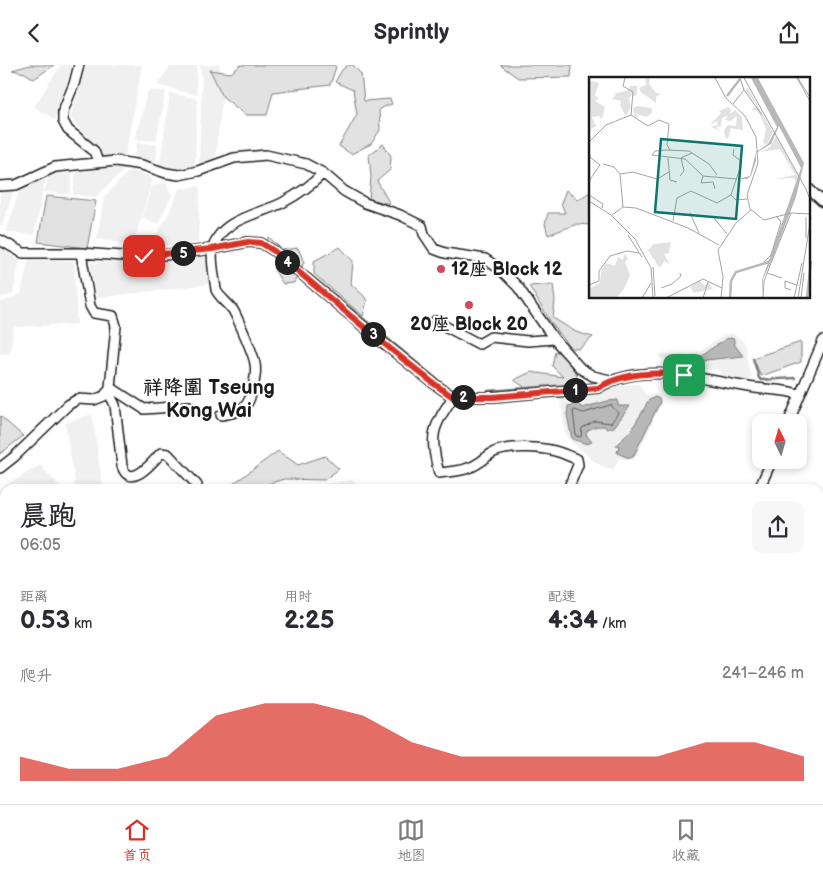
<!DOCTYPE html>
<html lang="zh">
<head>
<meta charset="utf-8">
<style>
  :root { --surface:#fff; --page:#f7f7f7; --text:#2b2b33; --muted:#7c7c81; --line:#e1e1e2; --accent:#d93025 }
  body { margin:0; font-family:"Balsamiq Sans","LXGW WenKai TC",sans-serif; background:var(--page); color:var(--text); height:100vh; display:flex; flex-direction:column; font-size:19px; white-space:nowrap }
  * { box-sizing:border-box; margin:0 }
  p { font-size:16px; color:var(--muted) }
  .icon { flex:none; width:28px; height:28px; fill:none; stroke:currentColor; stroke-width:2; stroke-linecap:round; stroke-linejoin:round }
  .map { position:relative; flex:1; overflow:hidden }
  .panel { position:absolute; left:0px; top:419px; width:824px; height:321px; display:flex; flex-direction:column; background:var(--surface); border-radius:15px 15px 0 0; box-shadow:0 2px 8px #0003 }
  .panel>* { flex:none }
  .needle { width:32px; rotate:355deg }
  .fabs { position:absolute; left:752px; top:349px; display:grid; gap:10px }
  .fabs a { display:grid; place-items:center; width:55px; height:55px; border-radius:10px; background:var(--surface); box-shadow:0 2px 8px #0003; font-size:25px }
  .pin { position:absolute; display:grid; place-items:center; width:42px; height:42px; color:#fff; margin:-21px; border-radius:10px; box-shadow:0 2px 8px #0006 }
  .km { position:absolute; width:25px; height:25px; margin:-12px; border-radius:50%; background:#222; color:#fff; font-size:14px; line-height:25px; text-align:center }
  .round { display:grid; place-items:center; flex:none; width:52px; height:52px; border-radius:10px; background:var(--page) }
  .overview { display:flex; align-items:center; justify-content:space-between; height:85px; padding:0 20px }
  h1 { font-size:28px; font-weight:700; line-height:38px }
  .metrics { display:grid; grid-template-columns:repeat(3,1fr); gap:8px; height:85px; padding:5px 20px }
  .metrics div { display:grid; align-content:center }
  .metrics b { font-size:25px; font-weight:700 }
  .metrics small { font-size:14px; font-weight:400 }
  .metrics p { font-size:14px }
  .chart { height:140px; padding:10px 20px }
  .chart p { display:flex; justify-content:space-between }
  .chart svg { width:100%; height:90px; margin-top:5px; fill:var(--accent); opacity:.7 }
  header { display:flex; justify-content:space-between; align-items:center; height:65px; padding:0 20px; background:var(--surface); font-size:22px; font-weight:700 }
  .menu { display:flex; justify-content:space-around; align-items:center; height:70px; border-top:1px solid var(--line); background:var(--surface); font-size:14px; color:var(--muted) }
  .menu a { display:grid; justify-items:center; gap:2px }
  .menu .selected { color:var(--accent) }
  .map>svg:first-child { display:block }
</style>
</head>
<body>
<header><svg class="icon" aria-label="back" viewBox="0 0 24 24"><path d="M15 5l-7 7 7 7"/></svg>Sprintly<svg class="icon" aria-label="share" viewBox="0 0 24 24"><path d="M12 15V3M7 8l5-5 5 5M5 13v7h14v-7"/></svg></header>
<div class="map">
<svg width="823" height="739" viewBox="0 0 823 739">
  <rect width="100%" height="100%" fill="#fff"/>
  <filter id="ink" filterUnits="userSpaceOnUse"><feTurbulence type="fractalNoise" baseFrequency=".02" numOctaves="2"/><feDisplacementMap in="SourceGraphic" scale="10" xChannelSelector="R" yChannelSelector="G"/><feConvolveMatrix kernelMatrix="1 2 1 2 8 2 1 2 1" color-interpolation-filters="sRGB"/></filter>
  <g filter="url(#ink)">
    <path fill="#f0f0f0" d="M61,0H72L55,55L34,42Z
      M86,0H142L125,91L104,93L70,53Z
      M171,0H197L196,30L157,20Z
      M200,0H219L224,19L215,94L199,100L202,13Z
      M148,26H166L156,76L135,74Z
      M170,28L197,34L195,103L159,104Z
      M137,77L157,80L156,101L135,94Z
      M127,102L96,132L73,130L76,105Z
      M73,103L70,130L44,127L49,109Z
      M130,105L153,113L133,180L97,174L104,132Z
      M46,110L34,170L6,167L21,121Z
      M166,117L172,130L158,159L142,152L152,121Z
      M200,121L198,178L149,182L169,148L179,124Z
      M0,124H14L2,161L0,160Z
      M0,182L20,195L13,229L0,233Z
      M205,191L209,219L96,233L90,198Z
      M29,194L74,196L77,259L14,262L10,288L0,289V238L21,229Z
      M730,268L734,269L743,276L746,281L748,298L752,313L748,316L721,312V305L708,304L694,307L683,306L685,298L659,293L662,288L688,291L700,286L724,270Z
      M639,319L646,330L656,329L662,333L661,339L637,390L632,395H626L619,393L613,406L596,398L592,394L568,374L565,367L560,334V331L600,326L611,321Z
      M92,349L103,424H76L65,358Z
      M40,400L62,424H5V735H25V739H0V652L5,651L0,628V424Z
      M353,415L361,424H295Z
      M76,735H141L140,739H74Z
      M220,735H346L349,739H218Z
      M381,735H521V736L515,739H385Z"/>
    <path fill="#e2e2e2" stroke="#7f7f7f" d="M30,0H54L34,14L25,8L12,5Z
      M241,0H334L336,2L330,20L273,27L267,50H246L223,32L210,5L231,8Z
      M348,0H353L361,9L364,36L390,34L392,39L379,44L380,65L371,79L351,89L339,81L357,49L353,25L335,17L342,5Z
      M500,0H572L571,12L518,13Z
      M383,79L391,91L390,105L377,116L390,139L369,134L371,112L369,90Z
      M566,125L578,135L590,127V160L577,159L548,170L545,159L548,148H565L561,138Z
      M46,131L96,136L87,183L38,177Z
      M269,172L282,185L298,183L304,197L294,218L283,219L273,203L285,204L288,193L267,176Z
      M340,182L353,196L351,219L364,231L367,236L363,251L314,209V196Z
      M553,219L555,236L553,253L576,267L593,272L579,284L571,283L552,259L529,221Z
      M801,277V297L761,311L753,293Z
      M555,286L562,289L577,310L576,332L540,333L514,315L531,307L563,312L552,301Z
      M0,351L23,371L0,389Z
      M278,386L298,400L325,391L339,404L324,415L284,414L251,424H226Z"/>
    <path fill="#b8b8b8" stroke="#7a7a7a" d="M731,273L734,274V279L743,291L706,295C699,301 693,297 685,294L700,291L726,274Z
      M655,332L659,334L660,337L633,392L629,393L617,388L619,381L616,380L630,367L643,346L648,336Z
      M618,335V341H630L614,362L607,364L604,361C596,361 592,362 586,367L587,371L592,377L587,379L572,374L567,350L568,341L578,339L582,343L608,336Z"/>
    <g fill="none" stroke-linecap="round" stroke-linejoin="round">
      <path stroke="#5a5a5a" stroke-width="1" d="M611,340L618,348L611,358L595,356L582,363L581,372L576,371L573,346L575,345L583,348Z"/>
      <path stroke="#7a7a7a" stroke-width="2.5" d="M309,209L439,316L450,324L466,328
        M753,293L759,313L761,315L795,313
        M486,328H488V326L582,319"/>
      <g stroke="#1c1c1c" stroke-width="12">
        <path id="minor" d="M79,0L74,19L63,46V56L68,65L94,86L98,97
          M0,121L16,120L55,102L116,96L142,100L166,108L179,110L198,106L234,93L266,90L306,99L323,108L344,126L365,138L400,150L422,161L424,169L434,184L445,188L485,194L500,204L518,222L554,274L581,304L593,311L610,315
          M809,124L823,137
          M0,175L23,188H81L123,191L163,190L212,184L248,177L261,178L274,186L372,269L433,318L453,332H494L598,323C643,294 706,316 755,323C770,325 786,324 800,330
          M435,256L479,279L491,272L528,276L554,274
          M110,322L144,344L189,341
          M108,326L115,340L122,401C130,425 152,398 161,388L168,389L197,420
          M453,332C432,364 429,370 439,408C454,406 468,406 480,397C486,393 490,388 497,386C512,381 540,382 555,386C563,388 570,392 577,394L578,400L568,424
          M221,350C229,349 240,347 246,340C252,333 257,308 255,299C254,290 238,254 233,245C228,238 219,232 216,225C215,214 210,193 213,183C220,154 260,149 282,138C297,130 311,121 323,108
          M788,358L823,276
          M0,403L14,392L68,340L78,334L94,335L104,331L108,326L110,322L116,261L113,251L94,248L90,241L81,188
          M759,424L772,395
          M819,543H823
          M365,735L368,739
          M798,735L803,739
          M208,739L213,735
          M606,739L609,735"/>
      </g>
      <use href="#minor" stroke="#fff" stroke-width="9"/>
    </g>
  </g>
  <g fill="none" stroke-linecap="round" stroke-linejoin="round" filter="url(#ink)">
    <g stroke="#fff" stroke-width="10">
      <path id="route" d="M144,191L212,184L248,177L261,178L274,186L372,269L433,318L453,332H494L598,323C622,308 656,307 684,310"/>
    </g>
    <use href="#route" stroke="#d93025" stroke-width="6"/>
  </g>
  <g fill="#d1495b" stroke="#fff" stroke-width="2">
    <circle cx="441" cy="204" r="5"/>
    <circle cx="469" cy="240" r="5"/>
  </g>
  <g text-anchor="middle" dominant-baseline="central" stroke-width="4" stroke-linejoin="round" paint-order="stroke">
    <g font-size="18" font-weight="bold" fill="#1c1c1c" stroke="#fff" text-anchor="start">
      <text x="451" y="204">12座 Block 12</text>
      <text x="469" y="259" text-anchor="middle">20座 Block 20</text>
    </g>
    <g font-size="20" font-weight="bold" fill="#1c1c1c" stroke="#fff">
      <text x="209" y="323">祥降圍 Tseung<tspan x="209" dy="23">Kong Wai</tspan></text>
    </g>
  </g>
  <g transform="translate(589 12)">
    <rect width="221" height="221" fill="#fff"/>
    <path d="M56,1H61L60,7L67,16H72L67,20V26L52,15L50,11L57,8ZM0,3L10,6L6,18L10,22L6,24L16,30L13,42L10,39L3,40L7,49L2,52ZM41,9H48V17L44,20L43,17L40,21L42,30L37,39L31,29L32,24L23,22L27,18L24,17L40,13ZM159,11L184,55L178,68L174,66L177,52L171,38L167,33H162L168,29L156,13ZM49,29L63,31V36L57,40L46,36L49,39L46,42L44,31ZM139,30L142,32L141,37L146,33L153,40L154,53L142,51L139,62L136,60L135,53L139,48L147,49L148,39L142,44L136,43L139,39L133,41L132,49L127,50L131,54L122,50L128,48L129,41L128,44L120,49L132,36L130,34ZM187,59L209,99L207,105L205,101L186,102L206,98L191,72L172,75L181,70ZM82,165L80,176L75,177L81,187L75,184L72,190L69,189L59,173L65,167ZM35,177L39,181L36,185L41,198L35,212L27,221H0V212L11,206L12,194L17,186L26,189L29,180L34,183ZM110,204L118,209L119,205L124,212L105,216L101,210Z" fill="#e2e2e2"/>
    <path d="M162,1H169L215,86L207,120L185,178L174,202L173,221V203L212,91L190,49L182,67L167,76V84L162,99L158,102H149L161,99L167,75L179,67L188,50Z" fill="#b8b8b8"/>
    <path fill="none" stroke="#b8b8b8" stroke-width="2.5" d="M138,19L151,2M141,221L142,204L147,195L180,185M218,221L222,184"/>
    <path fill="none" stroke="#a4a4a4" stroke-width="1" d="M36,1L34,9L44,15L42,38M126,1L137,21L156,39L167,60L169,86L158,118L161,132L175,143L202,136L222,137M151,1L155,13L173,38M155,1L217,112L222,125M208,1L222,26M209,1L222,22M144,27L155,13M42,38L59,49L70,43L80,47L78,68L81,73M0,65L17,48L42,38M0,73L1,80L11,88L0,104M63,78L96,82L114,99L148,102M63,78L66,74L77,73L100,74L120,87L128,98M79,81L81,103L88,105M14,87L25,90L31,97L34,130M31,97L44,95L68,102L80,95M91,99L95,94L92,81L103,76M114,99L112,106L124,105L126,112M0,118L14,127L13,131M142,118L153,85L144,78L145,72M142,118L147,123L158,122M0,124L22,138L46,162L62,191L64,221M101,136L110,156M23,138L34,130L47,131L99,151L130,168M125,141L138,157M84,144L88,121L102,114L128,126L142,118M39,158L53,180M217,161V140M175,185L182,178L192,145L187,139M64,190L66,219M178,196L193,201M0,208L10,204V194L21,179L38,174L50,176M72,211L83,207L92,199L91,196M202,213L196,211V204L208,208M53,221L62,206M77,221L114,202L133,211M114,221L119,205M132,221L134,200L129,173L147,146L162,133M174,221L175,204L202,136M205,221L213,186M209,221L222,140M212,221L215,196"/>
    <path fill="#0f766e" fill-opacity="0.15" stroke="#0f766e" stroke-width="2.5" d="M72,62L153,69L147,142L66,135Z"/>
    <rect width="221" height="221" fill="none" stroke="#1c1c1c" stroke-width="2.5"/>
  </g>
</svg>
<div class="fabs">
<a><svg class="needle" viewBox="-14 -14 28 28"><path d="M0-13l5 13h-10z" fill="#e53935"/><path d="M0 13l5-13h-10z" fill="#7c7c81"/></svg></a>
</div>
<div class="pin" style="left:684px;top:310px;background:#1e9e55"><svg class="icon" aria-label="arrive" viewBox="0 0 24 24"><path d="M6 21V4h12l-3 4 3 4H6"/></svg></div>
<div class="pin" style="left:144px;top:191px;background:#d93025"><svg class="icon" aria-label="check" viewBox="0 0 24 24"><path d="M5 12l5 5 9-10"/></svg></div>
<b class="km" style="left:575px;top:325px">1</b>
<b class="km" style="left:463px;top:332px">2</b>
<b class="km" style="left:373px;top:269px">3</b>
<b class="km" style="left:287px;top:197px">4</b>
<b class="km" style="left:183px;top:188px">5</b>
<section class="panel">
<div class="overview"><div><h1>晨跑</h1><p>06:05</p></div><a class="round"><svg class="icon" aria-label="share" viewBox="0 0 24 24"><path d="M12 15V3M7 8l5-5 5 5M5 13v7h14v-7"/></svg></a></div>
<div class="metrics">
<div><p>距离</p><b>0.53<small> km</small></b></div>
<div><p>用时</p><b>2:25</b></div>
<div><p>配速</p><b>4:34<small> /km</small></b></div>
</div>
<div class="chart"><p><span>爬升</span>241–246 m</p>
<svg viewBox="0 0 160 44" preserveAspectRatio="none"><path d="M0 44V32L10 38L20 38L30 32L40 12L50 6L60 6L70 12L80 25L90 32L100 32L110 32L120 32L130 32L140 25L150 25L160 32V44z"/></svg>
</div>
</section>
</div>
<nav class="menu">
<a class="selected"><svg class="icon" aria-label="home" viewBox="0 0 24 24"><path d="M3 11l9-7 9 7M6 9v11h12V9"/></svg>首页</a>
<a><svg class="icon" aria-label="map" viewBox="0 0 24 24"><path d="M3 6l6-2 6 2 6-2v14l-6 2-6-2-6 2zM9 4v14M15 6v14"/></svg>地图</a>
<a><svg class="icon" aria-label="saved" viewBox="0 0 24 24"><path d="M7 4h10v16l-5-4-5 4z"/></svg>收藏</a>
</nav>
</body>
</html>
